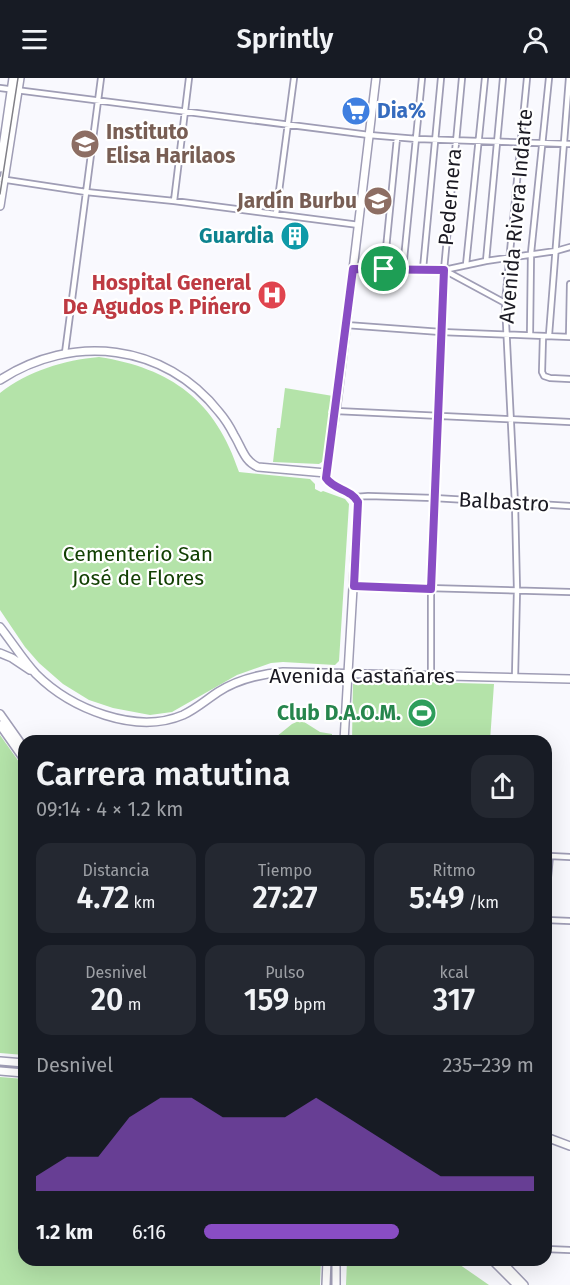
<!DOCTYPE html>
<html lang="es">
<head>
<meta charset="utf-8">
<style>
  :root { --surface:#171b24; --page:#242831; --text:#f1f3f6; --muted:#9ea1a6; --accent:#894dc4 }
  body { margin:0; font-family:"Fira Sans",sans-serif; background:var(--page); color:var(--text); height:100vh; display:flex; flex-direction:column; font-size:22px; white-space:nowrap }
  * { box-sizing:border-box; margin:0 }
  p { font-size:20px; color:var(--muted) }
  .icon { flex:none; width:33px; height:33px; fill:none; stroke:currentColor; stroke-width:2; stroke-linecap:round; stroke-linejoin:round }
  .map { position:relative; flex:1; overflow:hidden }
  .panel { position:absolute; left:18px; top:657px; width:534px; height:531px; display:flex; flex-direction:column; background:var(--surface); border-radius:18px; box-shadow:0 6px 24px #0002 }
  .panel>* { flex:none }
  .pin { position:absolute; display:grid; place-items:center; width:51px; height:51px; color:#fff; margin:-26px; border:3px solid #fff; border-radius:50%; box-shadow:0 2px 6px #0007 }
  .round { display:grid; place-items:center; flex:none; width:63px; height:63px; border-radius:18px; background:var(--page) }
  .headline { display:flex; align-items:center; justify-content:space-between; height:102px; padding:0 18px }
  h1 { font-size:33px; font-weight:600; line-height:45px }
  .figures { display:grid; grid-template-columns:repeat(3,1fr); gap:9px; height:102px; padding:6px 18px }
  .figures div { display:grid; align-content:center; border-radius:15px; background:var(--page); text-align:center }
  .figures b { font-size:30px; font-weight:600 }
  .figures small { font-size:16px; font-weight:400 }
  .figures p { font-size:16px }
  .chart { height:168px; padding:12px 18px }
  .chart p { display:flex; justify-content:space-between }
  .chart svg { width:100%; height:108px; margin-top:6px; fill:var(--accent); opacity:.7 }
  ul { padding:0 18px; list-style:none; font-size:20px }
  li { display:grid; grid-template-columns:96px 72px 1fr; align-items:center; height:45px }
  li i { height:15px; border-radius:8px; background:var(--accent) }
  header { display:flex; justify-content:space-between; align-items:center; height:78px; padding:0 18px; background:var(--surface); font-size:27px; font-weight:600 }
  .map>svg:first-child { display:block }
</style>
</head>
<body>
<header><svg class="icon" aria-label="menu" viewBox="0 0 24 24"><path d="M4 6h16M4 12h16M4 18h16"/></svg>Sprintly<svg class="icon" aria-label="person" viewBox="0 0 24 24"><circle cx="12" cy="8" r="4"/><path d="M4 21q1-7 8-7t8 7"/></svg></header>
<div class="map">
<svg width="570" height="1207" viewBox="0 0 570 1207">
  <rect width="100%" height="100%" fill="#f9f9fe"/>
  <path fill="#b4e3a9" d="M99,279C171,290 216,323 239,394L310,401L315,406V411L321,414L323,413L345,421L349,426L339,583L335,587L283,584L271,585L237,597L172,634L150,637L113,630L89,622L63,606L39,585L25,569L0,532V315C28,293 64,282 99,279Z
    M285,310L333,318L332,331H329L328,335L331,336L325,382L319,386L273,384L277,350H280Z
    M353,602L494,606L490,663H352Z
    M301,642L320,654L332,656V663H271L292,646Z
    M0,657L24,691V977L0,975Z
    M0,999L24,1001V1182H321L320,1207H0Z
    M347,1182H453L489,1207H346Z"/>
  <g fill="none" stroke-linecap="round" stroke-linejoin="round">
    <g stroke="#9f9db5" stroke-width="8">
      <path id="street" d="M0,10L369,57L417,61L570,66
        M0,101L86,114L174,123L359,147
        M174,123L189,0
        M276,136L294,0
        M486,183L503,0
        M466,187L485,0
        M353,191L444,192L486,183L556,173L570,169
        M384,191L397,60
        M403,191L422,0
        M423,191L441,0
        M444,192L505,225
        M346,247L441,254L570,259
        M530,257L531,175L549,0
        M549,257L569,0
        M543,258L542,294L544,298L550,300L570,301
        M569,259L570,206
        M65,275L101,0
        M336,333L570,344
        M355,419L368,418L434,420L570,428
        M354,508L570,514
        M431,598V511L434,420L444,192L462,0
        M515,599L517,512L515,426L505,225L527,0
        M546,798L548,799L550,778L570,779
        M546,842L570,843
        M546,1171L570,1172"/>
    </g>
    <g stroke="#9f9db5" stroke-width="10">
      <path id="secondary" d="M0,90L13,0
        M0,128L20,0
        M0,302C72,255 165,265 219,334C225,341 230,349 234,357C242,370 244,383 258,389L326,395
        M0,549C12,564 23,582 36,596C71,631 136,657 183,637C196,631 206,622 218,614C238,601 260,596 283,594L570,601
        M0,575L12,580L30,592
        M0,636L24,670
        M0,647L24,681
        M344,663L358,425C351,409 328,413 326,395L337,325L376,0
        M0,983L24,985
        M0,993L24,995
        M546,1059L570,1068
        M492,1182L517,1207
        M500,1182L524,1207
        M326,1207L327,1182
        M336,1207V1182"/>
    </g>
    <use href="#street" stroke="#fff" stroke-width="4.5"/>
    <use href="#secondary" stroke="#fff" stroke-width="7"/>
    <path stroke="#818087" stroke-width="1.5" d="M0,116L18,0"/>
  </g>
  <g fill="none" stroke-linecap="round" stroke-linejoin="round">
    <g stroke="#fff" stroke-width="12">
      <path id="route" d="M353,191L444,192L431,511L354,508L358,424C351,411 334,412 326,400Z"/>
    </g>
    <use href="#route" stroke="#894dc4" stroke-width="8"/>
  </g>
  <defs>
    <g id="supermarket-disc" transform="scale(1.5)"><circle r="9.5" fill="#3f7fe0" stroke="#fff"/><path d="M-6-5.5h2.5l.6 2H6L4.5 2H-2.5L-4.4-4H-6ZM-1.5 3.2a1.3 1.3 0 1 0 .1 0ZM3 3.2a1.3 1.3 0 1 0 .1 0Z" fill="#fff"/></g>
    <g id="school-disc" transform="scale(1.5)"><circle r="9.5" fill="#8d6e63" stroke="#fff"/><path d="M0-5L7-2L0 1L-7-2ZM-4 1L0 2.5L4 1V4Q0 6-4 4Z" fill="#fff"/></g>
    <g id="building-disc" transform="scale(1.5)"><circle r="9.5" fill="#0f9aa8" stroke="#fff"/><path d="M-4-6H4V6H1V3H-1V6H-4ZM-2.5-4.3h1.7v1.8h-1.7ZM.8-4.3h1.7v1.8H.8ZM-2.5-1h1.7V.8h-1.7ZM.8-1h1.7V.8H.8Z" fill="#fff"/></g>
    <g id="hospital-disc" transform="scale(1.5)"><circle r="9.5" fill="#e0444e" stroke="#fff"/><path d="M-5-5h3v3.5h4V-5h3V5h-3V1.5h-4V5h-3Z" fill="#fff"/></g>
    <g id="stadium-disc" transform="scale(1.5)"><circle r="9.5" fill="#2e9e5b" stroke="#fff"/><path d="M0-5a6.5 5 0 1 0 0 10a6.5 5 0 1 0 0-10ZM-3.5-1.8h7v3.6h-7Z" fill="#fff"/></g>
  </defs>
  <g fill-rule="evenodd">
    <use href="#supermarket-disc" x="356" y="33"/>
    <use href="#school-disc" x="85" y="66"/>
    <use href="#school-disc" x="378" y="123"/>
    <use href="#building-disc" x="295" y="158"/>
    <use href="#hospital-disc" x="272" y="217"/>
    <use href="#stadium-disc" x="422" y="635"/>
  </g>
  <g text-anchor="middle" dominant-baseline="central" stroke-width="4.5" stroke-linejoin="round" paint-order="stroke">
    <g font-size="21" font-weight="bold" fill="#366cbe" stroke="#fff" text-anchor="start">
      <text x="377" y="33">Dia%</text>
    </g>
    <g font-size="21" font-weight="bold" fill="#785e54" stroke="#fff" text-anchor="start">
      <text x="106" y="54">Instituto<tspan x="106" dy="24">Elisa Harilaos</tspan></text>
      <text x="357" y="123" text-anchor="end">Jardín Burbu</text>
    </g>
    <g font-size="21" fill="#1b1a23" stroke="#fff">
      <text transform="translate(450 119) rotate(-85)">Pedernera</text>
      <text transform="translate(516 138) rotate(-85)">Avenida Rivera Indarte</text>
      <text transform="translate(504 424) rotate(3)">Balbastro</text>
      <text x="362" y="598">Avenida Castañares</text>
    </g>
    <g font-size="21" font-weight="bold" fill="#0d838f" stroke="#fff" text-anchor="end">
      <text x="274" y="158">Guardia</text>
    </g>
    <g font-size="21" font-weight="bold" fill="#be3a42" stroke="#fff" text-anchor="end">
      <text x="251" y="205">Hospital General<tspan x="251" dy="24">De Agudos P. Pińero</tspan></text>
    </g>
    <g font-size="21" fill="#124003" stroke="#fff">
      <text x="138" y="476">Cementerio San<tspan x="138" dy="24">José de Flores</tspan></text>
    </g>
    <g font-size="21" font-weight="bold" fill="#27864d" stroke="#fff" text-anchor="end">
      <text x="401" y="635">Club D.A.O.M.</text>
    </g>
  </g>
</svg>
<div class="pin" style="left:384px;top:191px;background:#1e9e55"><svg class="icon" aria-label="arrive" viewBox="0 0 24 24"><path d="M6 21V4h12l-3 4 3 4H6"/></svg></div>
<section class="panel">
<div class="headline"><div><h1>Carrera matutina</h1><p>09:14 · 4 × 1.2 km</p></div><a class="round"><svg class="icon" aria-label="share" viewBox="0 0 24 24"><path d="M12 15V3M7 8l5-5 5 5M5 13v7h14v-7"/></svg></a></div>
<div class="figures">
<div><p>Distancia</p><b>4.72<small> km</small></b></div>
<div><p>Tiempo</p><b>27:27</b></div>
<div><p>Ritmo</p><b>5:49<small> /km</small></b></div>
</div>
<div class="figures">
<div><p>Desnivel</p><b>20<small> m</small></b></div>
<div><p>Pulso</p><b>159<small> bpm</small></b></div>
<div><p>kcal</p><b>317</b></div>
</div>
<div class="chart"><p><span>Desnivel</span>235–239 m</p>
<svg viewBox="0 0 160 44" preserveAspectRatio="none"><path d="M0 44V38L10 30L20 30L30 14L40 6L50 6L60 14L70 14L80 14L90 6L100 14L110 22L120 30L130 38L140 38L150 38L160 38V44z"/></svg>
</div>
<ul>
<li><b>1.2 km</b>6:16<i style="width:59%"></i></li>
</ul>
</section>
</div>
</body>
</html>
